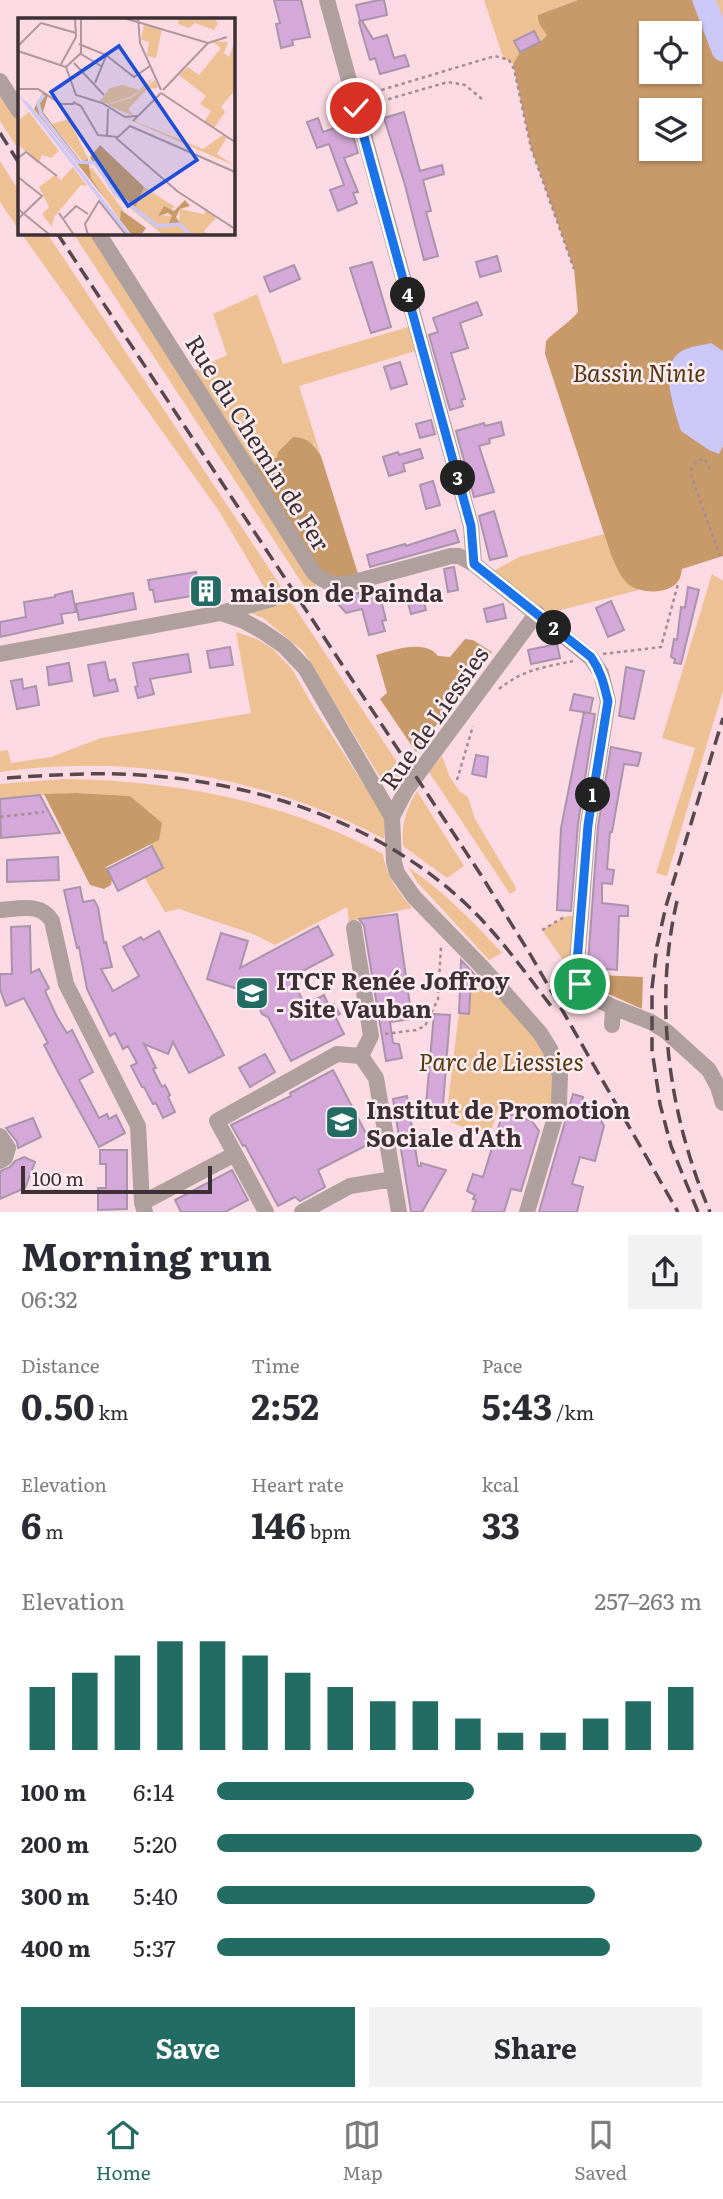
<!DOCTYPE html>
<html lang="en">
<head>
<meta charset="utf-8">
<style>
  :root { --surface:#fff; --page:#f2f2f3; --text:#2b2b33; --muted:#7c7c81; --line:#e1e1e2; --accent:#236c64 }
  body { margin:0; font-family:Literata,serif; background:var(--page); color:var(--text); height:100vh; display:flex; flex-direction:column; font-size:26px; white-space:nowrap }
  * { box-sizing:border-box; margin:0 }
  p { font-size:23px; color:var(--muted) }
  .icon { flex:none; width:38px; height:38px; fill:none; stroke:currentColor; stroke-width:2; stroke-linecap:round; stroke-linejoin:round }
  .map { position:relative; height:1212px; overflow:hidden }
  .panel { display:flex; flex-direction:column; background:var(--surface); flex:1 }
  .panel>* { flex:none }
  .tools { position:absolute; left:639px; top:21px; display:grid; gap:14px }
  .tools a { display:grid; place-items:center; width:63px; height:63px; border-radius:0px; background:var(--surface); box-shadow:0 2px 5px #0004; font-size:35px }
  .scale { position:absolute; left:21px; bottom:18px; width:191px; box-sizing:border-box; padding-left:7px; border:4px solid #3d3034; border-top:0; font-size:19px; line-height:24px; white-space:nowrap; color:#3d3034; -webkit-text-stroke:5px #fbedf1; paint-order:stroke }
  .pin { position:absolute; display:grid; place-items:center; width:60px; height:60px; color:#fff; margin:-30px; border:4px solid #fff; border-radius:50%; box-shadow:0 2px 7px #0007 }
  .km { position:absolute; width:35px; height:35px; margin:-18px; border-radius:50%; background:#222; color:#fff; font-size:19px; line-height:35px; text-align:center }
  .round { display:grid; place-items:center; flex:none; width:74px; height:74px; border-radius:0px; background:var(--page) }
  .summary { display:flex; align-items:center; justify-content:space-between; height:119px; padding:0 21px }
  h1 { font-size:38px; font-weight:700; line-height:52px }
  .metrics { display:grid; grid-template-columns:repeat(3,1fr); gap:10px; height:119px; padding:7px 21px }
  .metrics div { display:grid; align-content:center }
  .metrics b { font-size:35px; font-weight:700 }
  .metrics small { font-size:19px; font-weight:400 }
  .metrics p { font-size:19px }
  .chart { height:196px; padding:14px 21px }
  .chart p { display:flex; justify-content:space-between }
  .chart svg { width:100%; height:126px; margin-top:7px; stroke:var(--accent); stroke-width:6 }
  .cta { display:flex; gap:14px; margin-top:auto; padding:14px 21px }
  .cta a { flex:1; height:80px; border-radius:0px; background:var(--accent); color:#fff; font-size:28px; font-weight:700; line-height:80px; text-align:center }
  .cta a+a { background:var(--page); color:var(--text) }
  ul { padding:0 21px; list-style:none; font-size:23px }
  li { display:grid; grid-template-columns:112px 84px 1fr; align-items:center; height:52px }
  li i { height:18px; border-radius:9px; background:var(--accent) }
  .tabs { display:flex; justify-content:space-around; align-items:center; height:98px; border-top:2px solid var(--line); background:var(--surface); font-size:19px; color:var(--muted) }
  .tabs a { display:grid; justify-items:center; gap:4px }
  .tabs .current { color:var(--accent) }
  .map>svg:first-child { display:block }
</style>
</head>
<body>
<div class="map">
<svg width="723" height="1212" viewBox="0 0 723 1212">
  <rect width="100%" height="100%" fill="#fcdae4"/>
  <path fill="#edc193" d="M484,0H578L538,15L548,34L540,42L520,52L513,64L503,57Z
    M704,0H723V50Z
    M0,81L19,111V150L0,121Z
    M0,161L19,191V230L0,202Z
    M21,233H47L405,774L399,782L389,785L383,782L304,652L263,618L239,608L271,599L219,511Z
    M73,233H98L188,373L227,355L213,314L257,294L283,364L415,325L422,349L299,386L321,456L313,443L314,573L317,594L313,600Z
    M604,534C611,556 617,578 639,590L553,612L544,620L490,573L519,557Z
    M712,574L723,581V691L667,876L656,873L695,748L662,738Z
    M236,632L257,639L273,649L292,669L313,706L386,819L384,839C269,777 129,753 0,772V751L8,750L11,763L51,757L101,738L251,713Z
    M442,756L449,775L459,791L468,797L475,819L515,886L516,890L510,894L429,772Z
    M63,779C173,780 285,801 383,854C386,875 398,892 412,908L349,921L347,907L275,945L253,934L179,909L165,912L144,877L161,867L149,844L159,840L130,796L76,793L0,798V784Z
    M417,791L464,866L447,878L403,846C401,825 406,809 417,791Z
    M408,867C444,892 473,921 502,953L489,960L417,882Z
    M567,916H579L580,984L542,930Z
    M482,967L555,1060L553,1122L502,1107L498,1110L492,1128C474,1133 461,1127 446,1119L458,1020L469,970L475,976Z"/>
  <path fill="#c89a6a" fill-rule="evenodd" d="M578,0H704L723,50V556L682,569C681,572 681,577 679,580C670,595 640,594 628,584C620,577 615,564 611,555L545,354L546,341C556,330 568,324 578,312L574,269L531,148L513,64L520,52L540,42L547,35C543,29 537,23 538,15ZM651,33H690V72H651ZM651,110H690V149H651Z
    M293,437C308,438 313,443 321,456L360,580L325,581L253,468C260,457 265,456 277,458L278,452Z
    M465,639L473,640L492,652L416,752L380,699L387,693L376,655C394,650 425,639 438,656L450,657Z
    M76,793L130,796L162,823L159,840L106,867L112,877L111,885L104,889L90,885L44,794Z
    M577,974L643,977L642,1009L593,987Z"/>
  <path fill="#cbc7f7" d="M711,343L723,351V446L719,454L709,450L681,431C675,409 656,362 684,350C692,346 703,345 711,343Z"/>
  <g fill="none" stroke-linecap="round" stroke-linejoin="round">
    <path stroke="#cbc7f7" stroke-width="23" d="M704,0L723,50"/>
  </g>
  <path fill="#d4a8d9" stroke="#a994ab" stroke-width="2" d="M274,0H301L310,37L292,40L293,45L281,48L276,24L280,23Z
    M379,0H384L387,15L360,21L356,5Z
    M362,21L373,39L387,35L394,58L405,55L409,66L380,74L375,58L370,60L359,22Z
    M534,31L540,42L520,52L514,41Z
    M404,112L420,171L442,165L444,174L423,180L431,211L426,212L438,256L424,260L405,185L384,118Z
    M318,118L323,132L349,123L358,153L344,158L358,192L353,193L357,203L338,211L330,190L344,185L329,144L317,148L307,122Z
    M497,256L501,271L480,277L476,262Z
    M372,262L391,327L371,333L350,268Z
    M294,265L300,279L270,292L264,277Z
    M477,302L482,315L460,323L468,348L451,353L465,399L461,400L463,406L450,410L429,335L438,332L433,318Z
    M400,362L407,384L391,389L384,367Z
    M431,420L435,434L420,438L416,424Z
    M501,422L504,435L489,439L490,443L479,446L494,492L474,497L456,431L484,423L485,426Z
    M420,449L423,458L403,464L405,471L389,476L383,457L398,452L399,455Z
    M433,481L440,505L426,509L420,485Z
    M494,511L507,556L490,560L479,516Z
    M455,530L459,542L370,567L367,555L405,544L406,546Z
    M454,567L458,590L448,592L444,569Z
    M196,572L198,583L213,580L215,598L199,602L198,595L155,602L153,590H150L148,580Z
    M688,587L699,590L681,664L674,663L675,659L671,657L674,639L677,640L681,607L685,608Z
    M378,588L386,620L382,621L385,631L369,635L362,609L346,613L334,599Z
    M72,591L76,612L61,614L63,623L0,637V622L26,617L24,602L55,597V595Z
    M133,593L136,609L79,620L76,604Z
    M422,595L426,610L411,614L407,599Z
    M611,601L624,630L608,637L596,608Z
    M503,604L506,618L487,622L484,609Z
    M557,644L560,658L531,664L528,650Z
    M230,647L233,665L210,668L207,651Z
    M188,654L191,672L150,679L154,694L138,698L135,687L138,686L133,663Z
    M105,662L109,681L115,679L118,691L94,696L88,665Z
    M69,663L72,681L49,685L47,667Z
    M626,667L644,671L634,719L619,716Z
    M22,679L23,689L36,686L39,705L17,709L11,681Z
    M574,694L593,698L590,713L570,710Z
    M584,712L595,714L578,824L571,911L557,910L561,828Z
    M611,747L641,753L638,766L624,764L612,832H610L607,869L614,870L612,884L602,883V903L628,906V916H619L617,970L606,969V975L589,974L588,963L598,826Z
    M476,755L488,757L486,777L472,774Z
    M40,795L60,833L1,838L0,799Z
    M152,846L163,868L118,891L107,869Z
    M58,857L59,880L7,882V860Z
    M80,887L83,902L94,900L98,907L104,943L106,942L112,967L101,969L113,991L139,976L123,947L141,937L143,940L159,931L224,1055L189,1073L173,1042L168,1054L144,1044L156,1068L153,1069L162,1087L165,1085L170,1095L168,1097L175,1112L163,1118L156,1103L153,1104L144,1087H142L131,1066L137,1063L128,1046L123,1049L115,1033L110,1036L87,989L79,947L77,948L64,890Z
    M397,914L412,1019L390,1022L393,1043L399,1044L402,1058L386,1061L364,926L359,919Z
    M30,926L31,973L39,969L49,988L45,991L57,1017L67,1033L72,1030L93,1072L79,1080L99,1118L107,1114L109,1119L116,1115L125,1133L99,1147L58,1072L44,1045L48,1043L24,998L6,1006L0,989V974H12L11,927Z
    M318,926L333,955L291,977L305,1005L324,995L329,1006L334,1004L340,1014L335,1016L344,1034L291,1061L268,1017L262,1014L259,1007L262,997L207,979L221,933L248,941L240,968Z
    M461,960L475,975L471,979L469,1014L459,1013Z
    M434,1014L450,1015L442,1118L425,1116Z
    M265,1054L275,1072L250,1087L239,1068Z
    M333,1070L371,1143L318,1170L325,1187L300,1201L295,1197L278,1206L245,1145L243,1146L231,1125L291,1096L290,1093Z
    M573,1094L583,1097L582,1106L595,1110L604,1126L595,1161L580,1157L572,1184L583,1187L577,1212H539Z
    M407,1096L418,1166H421V1163L446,1170L422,1212H411L393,1099Z
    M503,1112L532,1121L539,1131L521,1191L511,1189L504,1212H472L476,1200L473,1199L475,1195L467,1191L473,1174L483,1177Z
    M33,1118L41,1137L18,1148L17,1142L6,1128Z
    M100,1150H127V1209L98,1210V1188H106V1164H100Z
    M24,1157L35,1162L25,1188L0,1199V1171L10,1167L15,1161Z
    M232,1170L248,1200L225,1212H181L175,1200Z"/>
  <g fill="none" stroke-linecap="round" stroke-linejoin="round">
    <path stroke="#a48c93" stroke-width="2.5" stroke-dasharray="3.5 3.5" stroke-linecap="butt" d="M368,94L495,56L509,60L514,69L531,148L574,269
      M368,105L448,82L465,85L482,99
      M710,469L705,459L697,460L692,467L691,475L720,556
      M603,654L661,647L678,584
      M499,689C524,669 542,668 573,661
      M457,780L473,726
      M0,817L44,812
      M542,930L566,916
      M385,1034L416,1030L425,1026L438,999L441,946"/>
    <path stroke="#afa09d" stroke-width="16" d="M327,0L471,526L474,564
      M0,81L19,111
      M98,233L314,573C324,582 334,586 347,584L451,556H459L474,564L591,658L601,673L608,701L588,825L577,963C579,993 588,995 613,1007L612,1025
      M221,613L244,621L262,631L284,646L305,668L392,817
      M0,654L221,613L272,599
      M0,910C19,909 41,902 52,921L66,984L138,1126L142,1203L145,1212
      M354,928L371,1036L361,1056
      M613,1007L651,1022L667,1032L709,1070L718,1087L723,1103
      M361,1056L376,1078L399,1212
      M0,1136L8,1148L5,1158L0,1161
      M235,1154L266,1212
      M142,1203L235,1154L217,1121L337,1054L361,1056
      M302,1212L350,1186L393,1179
      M527,1212L559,1104L560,1075L550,1049L540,1033L482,967L414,897L397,873L394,862L392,817L406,790L537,613"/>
    <path stroke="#58484d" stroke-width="3.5" stroke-dasharray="14 7" stroke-linecap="butt" d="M0,133L19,163
      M57,233L481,875L530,954L678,1212
      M7,778C52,775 96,772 140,775C256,782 380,823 466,904C498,934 524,971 551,1006
      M677,901C653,1004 669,1116 710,1212
      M698,1212L671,1146L660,1104L652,1050V988L657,946L666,906L723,718"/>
  </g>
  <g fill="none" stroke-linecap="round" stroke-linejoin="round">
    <g stroke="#fff" stroke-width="14">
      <path id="route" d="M356,108L471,526L474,564L591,657C601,671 604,685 608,701L588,825L577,963L580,984"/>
    </g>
    <use href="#route" stroke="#1a73e8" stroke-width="9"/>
  </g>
  <defs>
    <g id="building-square" transform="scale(1.75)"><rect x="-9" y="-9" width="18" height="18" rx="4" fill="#236c64" stroke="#fbedf1"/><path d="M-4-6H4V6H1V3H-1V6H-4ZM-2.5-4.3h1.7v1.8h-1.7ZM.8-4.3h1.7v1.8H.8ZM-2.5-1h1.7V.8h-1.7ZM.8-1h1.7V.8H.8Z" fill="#fff"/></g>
    <g id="school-square" transform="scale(1.75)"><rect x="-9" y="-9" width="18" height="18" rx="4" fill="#236c64" stroke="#fbedf1"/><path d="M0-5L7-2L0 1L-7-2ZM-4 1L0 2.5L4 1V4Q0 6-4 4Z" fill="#fff"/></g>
    <g id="university-square" transform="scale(1.75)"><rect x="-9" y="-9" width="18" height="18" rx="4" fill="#236c64" stroke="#fbedf1"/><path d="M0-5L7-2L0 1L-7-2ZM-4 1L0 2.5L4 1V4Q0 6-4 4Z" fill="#fff"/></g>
  </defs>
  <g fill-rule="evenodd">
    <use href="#building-square" x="206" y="591"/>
    <use href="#school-square" x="252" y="993"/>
    <use href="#university-square" x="342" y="1122"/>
  </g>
  <g text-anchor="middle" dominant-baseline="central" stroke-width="5" stroke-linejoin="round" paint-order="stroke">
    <g font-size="24" font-style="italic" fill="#553610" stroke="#fbedf1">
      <text x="639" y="371">Bassin Ninie</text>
      <text x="501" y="1060">Parc de Liessies</text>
    </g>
    <g font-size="24" fill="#3d3034" stroke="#fbedf1">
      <text transform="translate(259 442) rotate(58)">Rue du Chemin de Fer</text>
      <text transform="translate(433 717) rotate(-55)">Rue de Liessies</text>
    </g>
    <g font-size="24" font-weight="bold" fill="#3d3034" stroke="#fbedf1" text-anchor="start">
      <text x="230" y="591">maison de Painda</text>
      <text x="276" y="979">ITCF Renée Joffroy<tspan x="276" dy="28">- Site Vauban</tspan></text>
      <text x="366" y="1108">Institut de Promotion<tspan x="366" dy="28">Sociale d'Ath</tspan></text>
    </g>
  </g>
  <g transform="translate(18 18)">
    <rect width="217" height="217" fill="#fcdae4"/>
    <path d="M161,0H203L197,1L200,6L196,12L177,5L171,10L160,6ZM126,7L144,11L138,40L129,38L131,24L123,22ZM193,23L210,24L206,35L211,39L217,23V72L203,89L207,94L196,110L186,104L193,93L182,86L188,78L161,57L170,49L181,57L203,30ZM136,59L129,68L112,79L90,86L82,83L92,70L105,67L121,72ZM137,62L140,70L129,71L110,91L116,98L89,87L113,80ZM92,93L185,131L206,116L209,119L199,136L217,148ZM11,94L41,133L33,140L24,137L20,146L0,126V103ZM51,101L70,141L66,145L34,106ZM75,144L97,175L116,190L126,169L157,189L142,197L155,198L153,206H161L162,191L186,196L189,191L198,200L186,213L191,217H145L96,177ZM55,149L69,168L63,167L36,199L34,209L24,196L31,189L21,169L37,157L43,162ZM74,150L105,192L102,202L73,161L70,153Z" fill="#edc193"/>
    <path d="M25,74L30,77L25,94L63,144L70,141L73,160L88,182L16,91ZM82,127L126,169L117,190L97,175L74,143L72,139ZM167,182L172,188L162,191L158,199L163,207L151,205L154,198L150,195L140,198L146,188L156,193ZM103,192L128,210L123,217H114L102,202Z" fill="#c89a6a"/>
    <path d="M0,77L12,87L113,217H109Z" fill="#cbc7f7"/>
    <path fill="none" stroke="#cbc7f7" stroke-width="3.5" d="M26,77L20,85L23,96L60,144L78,145L97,175L139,208L161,206L173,217"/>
    <path fill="none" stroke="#b0969e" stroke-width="2" d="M106,0L190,25L209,19M120,0L122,25L143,72M23,5L58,15M61,26L88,37L116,59L132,48M0,28L23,5M0,33L48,49M63,36L83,48M56,45L86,77M43,46L58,19L57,0M48,49L58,77L84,85L107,99L119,98M48,49L63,35V0M77,65L88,38M0,71H20L43,86H56M145,72L190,25M143,75L217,124M55,84L63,88L80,117L100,119L112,108L217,154M115,103L143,75M89,119L90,91M98,120L159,173L217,211M0,140L8,134L39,158M0,159L24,178L0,201M0,191L32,217M41,195L56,217M46,200L58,188L70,196M70,217L67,206L81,183L108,217"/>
    <path fill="#1d4ed8" fill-opacity="0.15" stroke="#1d4ed8" stroke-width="3.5" d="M101,28L179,142L110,188L33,74Z"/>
    <rect width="217" height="217" fill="none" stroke="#3d3034" stroke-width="3.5"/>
  </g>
</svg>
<div class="tools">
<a><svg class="icon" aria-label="locate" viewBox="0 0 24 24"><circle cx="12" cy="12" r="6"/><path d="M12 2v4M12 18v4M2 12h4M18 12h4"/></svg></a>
<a><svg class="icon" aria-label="layers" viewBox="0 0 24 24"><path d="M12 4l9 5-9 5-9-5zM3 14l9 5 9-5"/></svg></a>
</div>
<div class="scale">100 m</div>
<div class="pin" style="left:580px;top:984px;background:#1e9e55"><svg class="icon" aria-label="arrive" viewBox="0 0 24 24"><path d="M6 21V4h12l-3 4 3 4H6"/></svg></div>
<div class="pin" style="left:356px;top:108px;background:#d93025"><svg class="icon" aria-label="check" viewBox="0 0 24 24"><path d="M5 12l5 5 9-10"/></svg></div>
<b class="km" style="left:593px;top:795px">1</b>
<b class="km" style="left:554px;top:628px">2</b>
<b class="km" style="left:458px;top:478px">3</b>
<b class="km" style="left:408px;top:295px">4</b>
</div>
<section class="panel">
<div class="summary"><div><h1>Morning run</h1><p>06:32</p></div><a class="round"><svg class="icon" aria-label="share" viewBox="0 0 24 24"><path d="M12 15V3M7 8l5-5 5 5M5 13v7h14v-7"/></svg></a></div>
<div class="metrics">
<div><p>Distance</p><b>0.50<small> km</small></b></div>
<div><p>Time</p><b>2:52</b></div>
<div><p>Pace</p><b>5:43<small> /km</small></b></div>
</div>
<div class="metrics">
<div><p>Elevation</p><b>6<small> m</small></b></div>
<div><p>Heart rate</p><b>146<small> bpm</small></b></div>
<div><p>kcal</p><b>33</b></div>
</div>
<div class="chart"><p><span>Elevation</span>257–263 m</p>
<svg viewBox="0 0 160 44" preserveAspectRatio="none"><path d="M5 44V22M15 44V17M25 44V11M35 44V6M45 44V6M55 44V11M65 44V17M75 44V22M85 44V27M95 44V27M105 44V33M115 44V38M125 44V38M135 44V33M145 44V27M155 44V22"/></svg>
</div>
<ul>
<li><b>100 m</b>6:14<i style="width:53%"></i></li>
<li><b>200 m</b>5:20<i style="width:100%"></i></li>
<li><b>300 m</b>5:40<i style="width:78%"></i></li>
<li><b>400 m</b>5:37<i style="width:81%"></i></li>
</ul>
<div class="cta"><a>Save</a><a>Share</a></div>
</section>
<nav class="tabs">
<a class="current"><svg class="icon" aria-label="home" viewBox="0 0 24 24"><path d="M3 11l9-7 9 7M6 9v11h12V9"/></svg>Home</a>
<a><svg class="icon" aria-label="map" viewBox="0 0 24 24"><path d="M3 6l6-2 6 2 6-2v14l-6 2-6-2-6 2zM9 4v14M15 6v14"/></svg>Map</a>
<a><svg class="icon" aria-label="saved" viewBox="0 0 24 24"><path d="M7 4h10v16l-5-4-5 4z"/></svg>Saved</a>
</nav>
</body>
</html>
